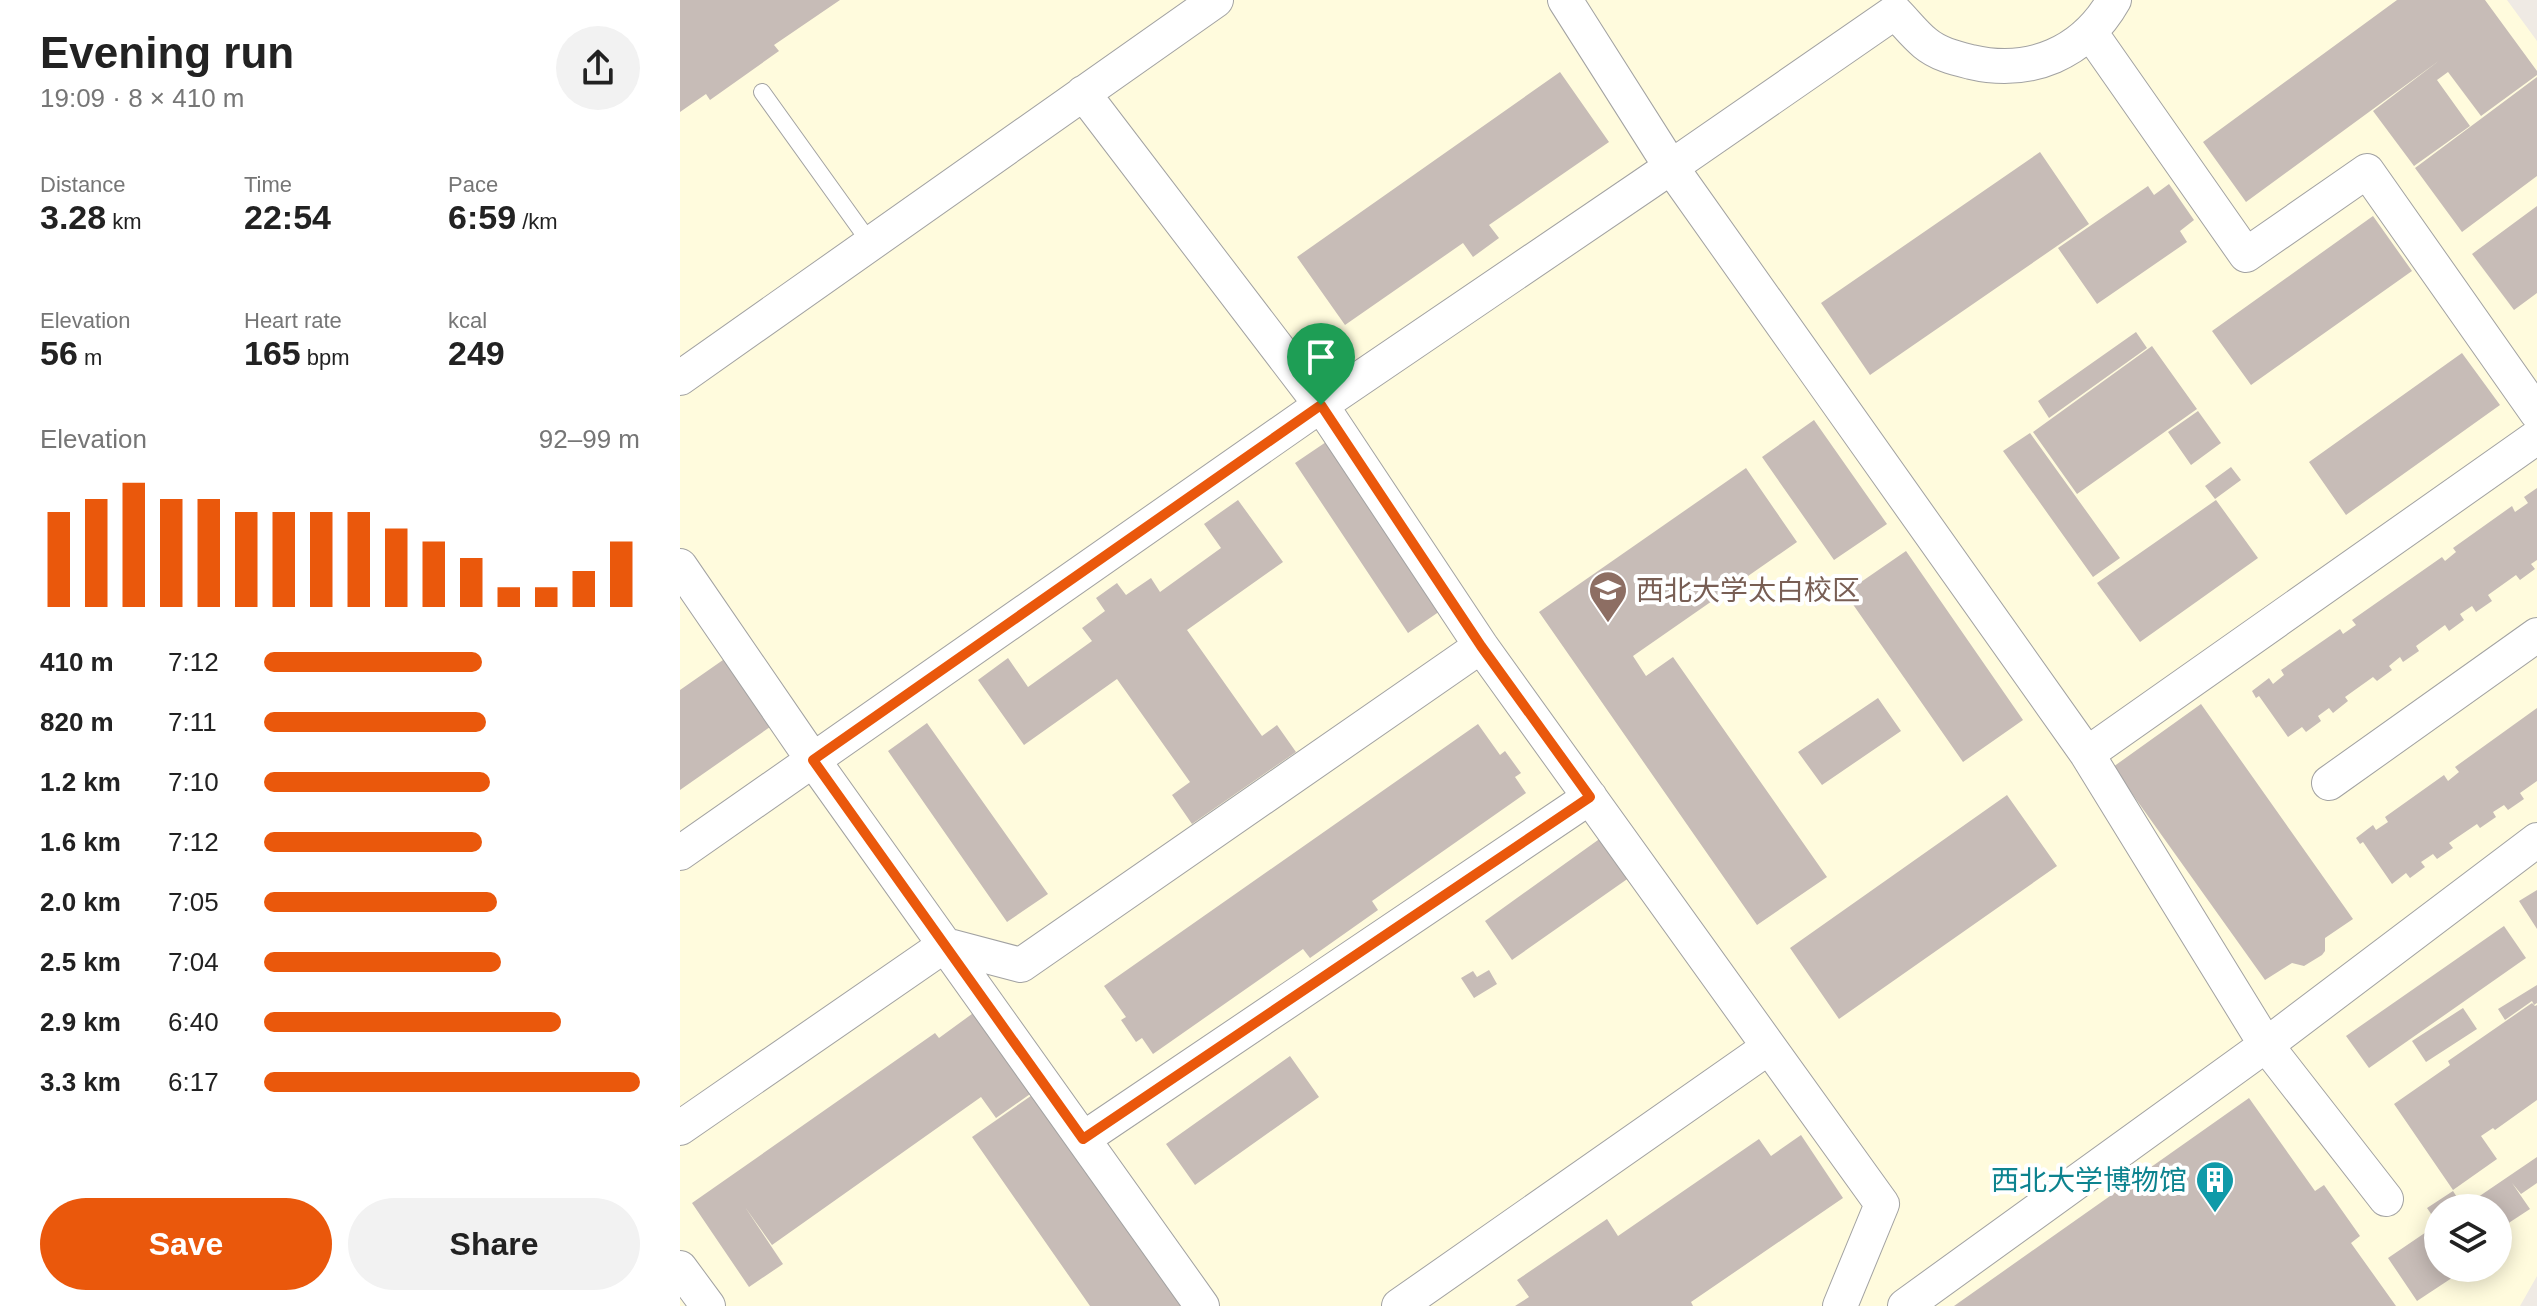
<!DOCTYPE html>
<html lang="en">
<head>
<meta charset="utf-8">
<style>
  :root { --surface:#fff; --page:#f2f2f2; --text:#222; --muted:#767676; --accent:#ea580c }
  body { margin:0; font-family:Helvetica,"Noto Sans SC",sans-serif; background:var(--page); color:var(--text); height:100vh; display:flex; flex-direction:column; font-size:30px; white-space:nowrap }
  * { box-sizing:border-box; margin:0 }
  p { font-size:26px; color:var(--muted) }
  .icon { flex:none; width:44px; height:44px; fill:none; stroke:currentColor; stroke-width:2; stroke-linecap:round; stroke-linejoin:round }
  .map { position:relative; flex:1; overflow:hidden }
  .side { display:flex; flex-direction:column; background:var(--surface); width:680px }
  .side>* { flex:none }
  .fabs { position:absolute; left:1744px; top:1194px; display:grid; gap:16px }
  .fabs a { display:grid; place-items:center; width:88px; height:88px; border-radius:50%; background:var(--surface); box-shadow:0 4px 20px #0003; font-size:40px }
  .pin { position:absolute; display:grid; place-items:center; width:68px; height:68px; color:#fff; margin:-82px -34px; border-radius:50% 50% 50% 0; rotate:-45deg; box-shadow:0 0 8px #0007 }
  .pin .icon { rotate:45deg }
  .round { display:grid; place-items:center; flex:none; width:84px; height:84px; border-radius:42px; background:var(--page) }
  .head { display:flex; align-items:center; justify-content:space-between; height:136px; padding:0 40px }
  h1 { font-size:44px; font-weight:700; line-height:60px }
  .stats { display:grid; grid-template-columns:repeat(3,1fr); gap:12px; height:136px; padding:8px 40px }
  .stats div { display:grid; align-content:center }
  .stats b { font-size:34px; font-weight:700 }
  .stats small { font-size:22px; font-weight:400 }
  .stats p { font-size:22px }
  .chart { height:224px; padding:16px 40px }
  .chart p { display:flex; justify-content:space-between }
  .chart svg { width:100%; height:144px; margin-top:8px; stroke:var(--accent); stroke-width:6 }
  .action { display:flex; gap:16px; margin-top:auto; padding:16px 40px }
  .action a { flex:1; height:92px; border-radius:48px; background:var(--accent); color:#fff; font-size:32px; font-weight:700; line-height:92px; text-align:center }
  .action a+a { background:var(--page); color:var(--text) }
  ul { padding:0 40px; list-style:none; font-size:26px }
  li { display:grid; grid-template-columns:128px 96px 1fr; align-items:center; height:60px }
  li i { height:20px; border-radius:10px; background:var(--accent) }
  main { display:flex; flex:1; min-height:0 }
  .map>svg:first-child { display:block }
</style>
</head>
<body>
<main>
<section class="side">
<div class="head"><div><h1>Evening run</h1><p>19:09 · 8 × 410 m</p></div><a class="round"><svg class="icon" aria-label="share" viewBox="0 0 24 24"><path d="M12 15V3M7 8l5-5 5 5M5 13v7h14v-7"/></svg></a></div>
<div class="stats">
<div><p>Distance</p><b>3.28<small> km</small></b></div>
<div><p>Time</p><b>22:54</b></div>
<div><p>Pace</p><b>6:59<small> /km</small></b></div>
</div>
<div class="stats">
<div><p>Elevation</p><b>56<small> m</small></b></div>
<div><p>Heart rate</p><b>165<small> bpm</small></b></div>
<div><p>kcal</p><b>249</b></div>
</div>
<div class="chart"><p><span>Elevation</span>92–99 m</p>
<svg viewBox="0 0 160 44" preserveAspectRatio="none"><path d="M5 44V15M15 44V11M25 44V6M35 44V11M45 44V11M55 44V15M65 44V15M75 44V15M85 44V15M95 44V20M105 44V24M115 44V29M125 44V38M135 44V38M145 44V33M155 44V24"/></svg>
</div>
<ul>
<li><b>410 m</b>7:12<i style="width:58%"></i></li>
<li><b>820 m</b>7:11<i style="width:59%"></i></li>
<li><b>1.2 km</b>7:10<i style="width:60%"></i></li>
<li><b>1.6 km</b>7:12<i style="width:58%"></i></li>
<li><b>2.0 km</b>7:05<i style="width:62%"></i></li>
<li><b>2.5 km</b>7:04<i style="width:63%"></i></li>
<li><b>2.9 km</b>6:40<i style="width:79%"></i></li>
<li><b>3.3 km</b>6:17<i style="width:100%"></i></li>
</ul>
<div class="action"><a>Save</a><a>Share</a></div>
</section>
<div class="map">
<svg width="1857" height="1306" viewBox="0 0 1857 1306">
  <rect width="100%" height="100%" fill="#efeae4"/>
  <path fill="#fffbdd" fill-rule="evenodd" d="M0,0H1827L1857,41V1276L1840,1306H0ZM1758,1208H1818V1268H1758Z"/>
  <path fill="#c7bcb7" d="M0,0H160L94,45L99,51L30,100L26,94L0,112Z
    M1717,0H1805L1857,71V75L1801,116L1768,72L1757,80L1790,126L1734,166L1693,111L1760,60L1566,202L1523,142Z
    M880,72L929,142L809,225L819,238L793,257L783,243L665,325L617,257Z
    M1857,77V176L1782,232L1735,168Z
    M1360,152L1409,224L1190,375L1141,303Z
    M1489,184L1514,220L1500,231L1507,242L1417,304L1378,248L1468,186L1474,195Z
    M1857,206V293L1834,310L1792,254Z
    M1693,216L1732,271L1571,385L1532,331Z
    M1456,332L1467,348L1369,418L1358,401Z
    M1472,346L1517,409L1397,494L1353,432Z
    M1782,353L1820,405L1666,515L1629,462Z
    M1518,411L1541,443L1511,465L1488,432Z
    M1134,420L1207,524L1154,560L1082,457Z
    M1350,433L1440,558L1413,577L1323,451Z
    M652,438L766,607L728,633L615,463Z
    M1551,467L1561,480L1535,499L1525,486Z
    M1066,468L1117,542L953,656L966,676L993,657L1147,877L1077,925L859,612Z
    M1857,488V560L1851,564L1855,569L1840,580L1836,575L1808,595L1812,601L1796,612L1792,606L1780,614L1784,620L1769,631L1765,625L1736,646L1739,651L1723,662L1720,657L1709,666L1712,670L1697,681L1693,677L1665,697L1668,701L1653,713L1649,708L1638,716L1641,721L1626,732L1622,727L1608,737L1579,696L1576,698L1572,691L1589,678L1593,684L1604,675L1601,670L1660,629L1663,634L1676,625L1672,620L1762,557L1765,561L1776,552L1773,548L1832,506L1835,512L1848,503L1844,497Z
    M558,500L603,562L507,630L582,736L597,725L616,752L512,824L492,795L510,782L437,679L344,745L298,680L328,658L348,687L412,641L402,628L425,611L416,598L437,583L446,595L471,578L480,592L541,548L524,524Z
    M1536,500L1578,558L1460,642L1417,583Z
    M1226,551L1343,720L1283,762L1165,593Z
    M53,653L100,720L0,790V690Z
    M1198,698L1221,731L1142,785L1118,752Z
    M1521,704L1673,919L1645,938V951L1642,955L1624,966L1612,963L1585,980L1433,767Z
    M1857,708V781L1840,793L1844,799L1828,810L1824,805L1813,812L1816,817L1800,828L1797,824L1769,843L1773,848L1757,859L1753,854L1741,862L1745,867L1730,878L1726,873L1712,884L1683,842L1680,844L1676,838L1693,825L1696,830L1708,822L1705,817L1764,775L1768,781L1779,772L1775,767Z
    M247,723L368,894L327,922L208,751Z
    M798,724L820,755L825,751L841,773L835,777L846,793L692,901L698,910L630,958L623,949L473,1054L462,1038L456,1042L441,1020L446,1017L424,986Z
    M1327,795L1377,866L1159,1019L1110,948Z
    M925,835L953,875L832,960L805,921Z
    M1857,890V929L1839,901Z
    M1824,926L1846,958L1689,1068L1666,1036Z
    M809,970L817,984L794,998L781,978L793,971L797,977Z
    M1857,985V1003L1854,1005L1852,1001L1825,1020L1818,1009Z
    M1852,1003L1855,1006L1857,1005V1100L1815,1130L1813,1128L1801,1136L1817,1159L1773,1190L1714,1104L1770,1065L1768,1061Z
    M1783,1008L1797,1029L1746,1062L1732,1041Z
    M296,1011L353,1092L316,1118L301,1097L92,1245L65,1207L103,1264L69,1287L12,1203L255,1033L259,1038Z
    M610,1056L639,1097L515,1185L486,1144Z
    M358,1091L508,1306H410L292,1137Z
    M1569,1098L1635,1191L1644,1185L1680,1236L1671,1243L1716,1306H1274Z
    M1121,1135L1163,1198L1011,1302L1013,1306H835L849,1297L837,1280L927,1219L938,1236L1079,1139L1091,1156Z
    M1857,1157V1183L1841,1194L1832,1183L1850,1209L1818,1230L1826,1242L1818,1247V1208H1782Z
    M1773,1191L1782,1205L1778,1208H1758V1268H1787L1737,1301L1708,1258L1758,1224L1747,1208Z"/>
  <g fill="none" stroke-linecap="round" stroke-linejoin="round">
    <g stroke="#a2a2a2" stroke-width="18">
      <path id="lane" d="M82,92L191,244"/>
    </g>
    <g stroke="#a2a2a2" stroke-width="36">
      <path id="street" d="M885,0L991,167L1215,12C1225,22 1234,34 1245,43C1258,54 1275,58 1291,62C1350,76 1404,53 1434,0
        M1410,32L1566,255L1687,171L1857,413
        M403,93L641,405L801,646L1202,1204L1160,1306
        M0,378L536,0
        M0,566L133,760L522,1306
        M1407,754L1857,437
        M1649,783L1857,635
        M0,853L641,405L991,167L1407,754L1586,1045L1225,1306
        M0,1128L265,945L341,965L801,646
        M403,1139L910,797
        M1706,1199L1586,1045L1857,840
        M0,1268L28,1306
        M719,1306L1089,1047"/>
    </g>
    <use href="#lane" stroke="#fff" stroke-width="16"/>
    <use href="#street" stroke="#fff" stroke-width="34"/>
  </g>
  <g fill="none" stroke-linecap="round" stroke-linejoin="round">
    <g stroke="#fff" stroke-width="16">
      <path id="route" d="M641,405L801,646L910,797L403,1139L133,760Z"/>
    </g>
    <use href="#route" stroke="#ea580c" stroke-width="10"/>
  </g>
  <defs>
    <g id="university-pin" transform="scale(2)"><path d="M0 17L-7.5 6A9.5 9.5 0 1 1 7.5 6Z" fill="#8d6e63" stroke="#fff"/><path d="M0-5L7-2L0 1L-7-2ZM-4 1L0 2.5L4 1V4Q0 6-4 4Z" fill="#fff"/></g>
    <g id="building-pin" transform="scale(2)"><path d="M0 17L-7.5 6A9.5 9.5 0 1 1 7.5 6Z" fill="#0f9aa8" stroke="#fff"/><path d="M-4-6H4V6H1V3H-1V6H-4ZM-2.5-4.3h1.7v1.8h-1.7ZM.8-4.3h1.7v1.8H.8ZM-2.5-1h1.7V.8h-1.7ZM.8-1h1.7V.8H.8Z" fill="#fff"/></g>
  </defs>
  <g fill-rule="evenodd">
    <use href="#university-pin" x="928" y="590"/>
    <use href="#building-pin" x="1535" y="1180"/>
  </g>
  <g text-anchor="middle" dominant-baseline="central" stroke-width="8" stroke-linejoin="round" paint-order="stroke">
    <g font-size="28" fill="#785e54" stroke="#fff" text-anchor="start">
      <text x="956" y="590">西北大学太白校区</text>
    </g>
    <g font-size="28" fill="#0d838f" stroke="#fff" text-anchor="end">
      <text x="1507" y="1180">西北大学博物馆</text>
    </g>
  </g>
</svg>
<div class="fabs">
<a><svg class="icon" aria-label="layers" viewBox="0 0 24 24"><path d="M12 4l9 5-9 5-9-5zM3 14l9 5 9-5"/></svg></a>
</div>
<div class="pin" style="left:641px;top:405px;background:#1e9e55"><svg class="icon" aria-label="arrive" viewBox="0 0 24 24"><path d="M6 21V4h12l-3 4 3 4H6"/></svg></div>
</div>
</main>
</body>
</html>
